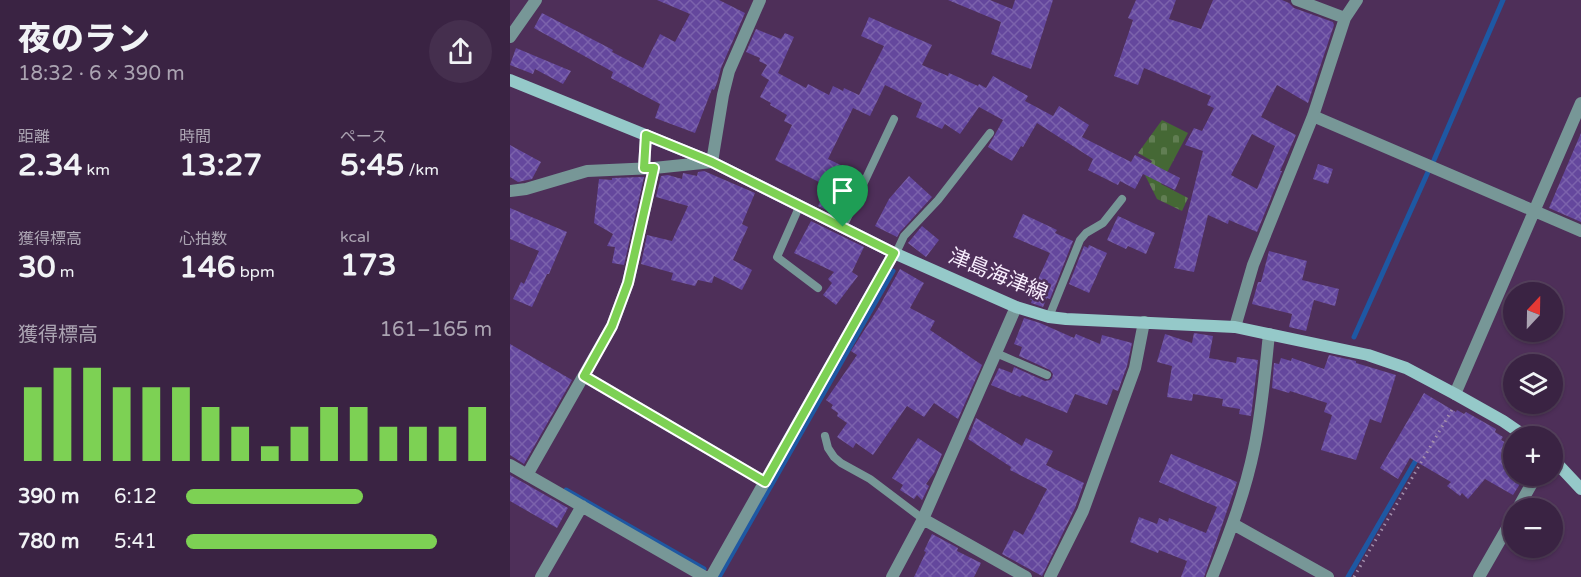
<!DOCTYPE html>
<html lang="ja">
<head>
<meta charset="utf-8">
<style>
  :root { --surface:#3a2343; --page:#452f4e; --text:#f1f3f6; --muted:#aba4b2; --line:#54405c; --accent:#7dd154 }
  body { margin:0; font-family:"Varela Round","Noto Sans JP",sans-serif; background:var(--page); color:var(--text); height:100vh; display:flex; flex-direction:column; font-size:22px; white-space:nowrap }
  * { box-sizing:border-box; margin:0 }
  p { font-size:20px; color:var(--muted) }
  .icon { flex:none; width:33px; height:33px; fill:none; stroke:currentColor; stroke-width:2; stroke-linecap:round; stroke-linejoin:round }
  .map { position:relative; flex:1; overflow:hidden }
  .details { display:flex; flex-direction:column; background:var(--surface); width:510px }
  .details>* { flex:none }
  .needle { width:39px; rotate:22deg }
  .buttons { position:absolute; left:993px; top:282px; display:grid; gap:12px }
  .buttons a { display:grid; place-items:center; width:60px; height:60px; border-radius:50%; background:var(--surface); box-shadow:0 2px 4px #0004,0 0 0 2px var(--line); font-size:30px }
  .pin { position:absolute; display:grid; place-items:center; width:51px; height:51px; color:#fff; margin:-62px -26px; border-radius:50% 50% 50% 0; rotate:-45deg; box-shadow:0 0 6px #0007 }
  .pin .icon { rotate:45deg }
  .round { display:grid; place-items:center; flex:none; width:63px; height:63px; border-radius:32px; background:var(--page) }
  .summary { display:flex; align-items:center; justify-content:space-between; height:102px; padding:0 18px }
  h1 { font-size:33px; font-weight:800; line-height:45px }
  .figures { display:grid; grid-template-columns:repeat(3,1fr); gap:9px; height:102px; padding:6px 18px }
  .figures div { display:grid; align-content:center }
  .figures b { font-size:30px; font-weight:800 }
  .figures small { font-size:16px; font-weight:400 }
  .figures p { font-size:16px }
  .chart { height:168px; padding:12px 18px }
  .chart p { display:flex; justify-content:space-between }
  .chart svg { width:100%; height:108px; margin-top:6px; stroke:var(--accent); stroke-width:6 }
  ul { padding:0 18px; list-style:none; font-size:20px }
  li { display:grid; grid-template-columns:96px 72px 1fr; align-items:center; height:45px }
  li i { height:15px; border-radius:8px; background:var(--accent) }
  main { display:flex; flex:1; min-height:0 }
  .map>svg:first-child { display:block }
</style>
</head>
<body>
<main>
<section class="details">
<div class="summary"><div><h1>夜のラン</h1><p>18:32 · 6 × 390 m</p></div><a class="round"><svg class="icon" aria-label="share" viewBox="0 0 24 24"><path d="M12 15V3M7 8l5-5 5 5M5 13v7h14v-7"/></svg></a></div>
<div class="figures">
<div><p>距離</p><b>2.34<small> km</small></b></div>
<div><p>時間</p><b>13:27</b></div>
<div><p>ペース</p><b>5:45<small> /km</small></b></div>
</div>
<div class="figures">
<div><p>獲得標高</p><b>30<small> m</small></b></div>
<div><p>心拍数</p><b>146<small> bpm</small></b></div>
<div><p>kcal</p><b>173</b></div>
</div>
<div class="chart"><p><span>獲得標高</span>161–165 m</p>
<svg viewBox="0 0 160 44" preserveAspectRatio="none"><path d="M5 44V14M15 44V6M25 44V6M35 44V14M45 44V14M55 44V14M65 44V22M75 44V30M85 44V38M95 44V30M105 44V22M115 44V22M125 44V30M135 44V30M145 44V30M155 44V22"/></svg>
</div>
<ul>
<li><b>390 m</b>6:12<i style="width:58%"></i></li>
<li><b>780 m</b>5:41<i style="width:82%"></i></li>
</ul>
</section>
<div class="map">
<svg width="1071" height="577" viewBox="0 0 1071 577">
  <defs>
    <pattern id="cemetery-stones" width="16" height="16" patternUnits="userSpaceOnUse" patternTransform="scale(1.5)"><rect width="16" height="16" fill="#456835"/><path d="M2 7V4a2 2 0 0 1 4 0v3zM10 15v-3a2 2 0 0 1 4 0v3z" fill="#617e53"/></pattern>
    <pattern id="building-cross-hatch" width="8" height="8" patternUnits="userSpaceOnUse" patternTransform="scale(1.5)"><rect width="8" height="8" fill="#64479d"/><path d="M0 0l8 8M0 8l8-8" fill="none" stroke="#7b62ac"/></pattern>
  </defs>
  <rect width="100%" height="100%" fill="#4e2f59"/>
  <path fill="url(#cemetery-stones)" d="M652,120L678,133L651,184L678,198L672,211L647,199L635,175L642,161L628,153Z"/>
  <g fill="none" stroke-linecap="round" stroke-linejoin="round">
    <path stroke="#1e58a3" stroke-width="5" d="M924,160L993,0
      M844,337L918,172
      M56,490L194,569
      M209,577L383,271
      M838,577L909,455"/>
  </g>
  <path fill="url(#building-cross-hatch)" fill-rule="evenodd" d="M147,0H209L235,13L211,68L207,83L204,90L202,89L185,133L145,118L150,104L101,78L103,72L24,28L32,13L103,50L102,52L106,54L133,68L150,34L165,42L180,14Z
    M438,0H480L502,9L505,0H543L521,69L481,54L491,22Z
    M626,0H666L659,19L691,29L703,0H772L779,3L784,8L823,22L824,25L798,103L767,85L751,117L786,135L770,171H772L747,232L719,220L718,224L698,215L684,272L664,268L693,151L675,145L684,128L692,131L704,108L697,105L701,96L634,68L628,85L604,76L623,20L618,18ZM742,134L765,146L747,189L721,175Z
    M359,17L422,45L412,65L438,76L439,73L468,86L469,84L476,88L483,76L518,96L515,101L543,116L549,106L579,125L572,137L621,162L625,155L670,178L665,190L633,174L625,189L610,181L608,185L578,170L583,159L527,123L513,147L511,146L502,161L478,147L493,120L469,107L450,134L435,124L432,129L406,117L412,103L375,85L360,116L343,108L318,159L337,168L336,171L340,173L329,195L331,196L323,213L308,206L317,186L265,160L282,125L274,121L277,115L260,105L261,103L250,97L259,80L251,75L257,65L249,61L250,58L236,52L246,29L271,39L275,33L284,37L268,73L296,88L298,84L319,95L323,86L333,91L334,88L349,95L374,46L351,36Z
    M6,48L61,71L53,84L25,69L23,74L0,65Z
    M1071,133V222L1039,208Z
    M0,145L31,162L22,179L8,182L0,177Z
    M808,164L823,169L818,184L803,179Z
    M194,171L245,193L232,224L238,227L223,260L242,270L232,290L204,276L202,283L188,280L185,286L161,280L163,273L131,264L137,235L162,241L178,206L146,197L151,176L158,175L172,179L173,173L187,176L188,172Z
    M399,176L422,197L390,232L387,237L365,226L379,199Z
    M132,177H134L114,265L102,263L105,247L97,246L103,234L84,223L89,179L102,180V178Z
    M0,208L57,232L39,274H37L22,307L3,299L11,282L14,284L29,251L0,239Z
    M513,214L547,230L545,233L563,241L540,299L537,298L533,307L521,303L522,300L519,299L540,253L503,237Z
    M608,216L645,233L636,254L618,246L616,249L597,240Z
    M301,221L354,247L342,272L348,276L326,305L313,295L322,283L318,279L324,272L284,253Z
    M412,226L429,240L416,257L398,243Z
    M579,245L597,253L579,293L559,284L574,246L578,248Z
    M759,251L797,261L792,280L829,289L825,306L804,300L796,331L779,327L782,314L742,304L748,282H751Z
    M390,269L414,283L400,308L425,321L420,330L472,365L448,419L424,403L414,417L397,406L363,455L346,443L343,448L327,437L337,423L327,416L328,413L321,408L323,405L316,400L347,355L341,351L369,307Z
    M514,318L530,323L564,338L566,334L590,344L592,335L622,343L617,366L608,391L603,389L597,405L565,394L557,413L512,395L510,397L481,385L489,368L502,373L504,367L535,381L540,380L542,378L543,374L540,370L509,356L512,347L504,344Z
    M684,333L703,336L699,358L726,363L727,357L748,360L741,416L729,414L730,409L712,406L713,399L683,394L682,401L657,397L662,366L647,362L655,334L682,343Z
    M0,344L62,380L14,464L0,455Z
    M819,355L846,361V363L886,375L871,423L860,419L846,460L811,450L822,415L814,412L817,403L780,391L779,393L762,388L764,363L769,364L771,358L781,361L782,358L814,369Z
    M914,393L946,412L947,410L954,414L956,412L986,429L985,432L993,437L991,440L1004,447V476H1015L1003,495L975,479L958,499L952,493L950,496L937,486L941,482L900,458L888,479L870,468Z
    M466,418L512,446L516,438L543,451L536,465L574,483L565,508L532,576L492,554L504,530L513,535L537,489L500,470L501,467L458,439Z
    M408,438L432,454L424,473L416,484L419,486L412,500L407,495L404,499L390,490L393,485L382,478Z
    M661,454L727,482L694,577H671L677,561L649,550L648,553L620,542L629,517L647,524L649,518L658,522L659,518L696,533L707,507L649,482Z
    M0,475L58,508L47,528L0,501Z
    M422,534L448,548L447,551L471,563L464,577H404L416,552L414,551Z"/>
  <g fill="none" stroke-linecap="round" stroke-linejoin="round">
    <path stroke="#a48fac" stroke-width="3" stroke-dasharray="1.5 4.5" stroke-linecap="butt" d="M844,577L943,408"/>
    <path stroke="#779797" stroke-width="8" d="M290,205L267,257L308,288
      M333,227L384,119
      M386,253L394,236L428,200L480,133
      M539,317L570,240L576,233L593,223L612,199
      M486,353L537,375
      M315,436L318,448L324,457L331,463L360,479L413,519"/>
    <path stroke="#779797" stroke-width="12" d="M787,0L835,18
      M0,37L26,0
      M803,116L1071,231
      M134,168L136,135
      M0,191L16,189L77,171L144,168L202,162L213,95L219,71L250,0
      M725,327L743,265L803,116L835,18L847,0
      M74,376L255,482
      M945,394L1071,103
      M0,465L195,577
      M17,475L102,326L118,283L144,168
      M1008,508L1026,476
      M413,519L516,577
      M723,524L818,577
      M31,577L72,506
      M201,577L384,253
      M382,577L413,519L506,307
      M540,577L573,511L625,368L634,322
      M702,577C719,535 735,493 744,449C752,411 755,372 759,334
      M969,577L1004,516"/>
    <path stroke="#95c9c9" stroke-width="12" d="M0,80L202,162L384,253L506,307L539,317L556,319L725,327L858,355L896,368L945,394L993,421L1015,436
      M1042,458L1071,489"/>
  </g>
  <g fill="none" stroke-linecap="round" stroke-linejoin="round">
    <g stroke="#fff" stroke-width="12">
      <path id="route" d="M136,135L202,162L384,253L255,482L74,376L102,326L118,283L144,168H134Z"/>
    </g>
    <use href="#route" stroke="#7dd154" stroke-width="8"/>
  </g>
  <g text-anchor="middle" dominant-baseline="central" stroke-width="5" stroke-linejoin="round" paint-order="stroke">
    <g font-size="21" fill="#f8edfd" stroke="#4e2f59">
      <text transform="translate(488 275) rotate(22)">津島海津線</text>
    </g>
  </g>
</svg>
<div class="buttons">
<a><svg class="needle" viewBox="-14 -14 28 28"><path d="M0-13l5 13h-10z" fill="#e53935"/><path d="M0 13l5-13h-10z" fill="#aba4b2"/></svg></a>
<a><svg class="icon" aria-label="layers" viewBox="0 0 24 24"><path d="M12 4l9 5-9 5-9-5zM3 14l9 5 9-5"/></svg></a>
<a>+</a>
<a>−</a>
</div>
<div class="pin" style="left:333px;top:227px;background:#1e9e55"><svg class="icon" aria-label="arrive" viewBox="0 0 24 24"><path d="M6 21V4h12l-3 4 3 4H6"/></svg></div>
</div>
</main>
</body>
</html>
